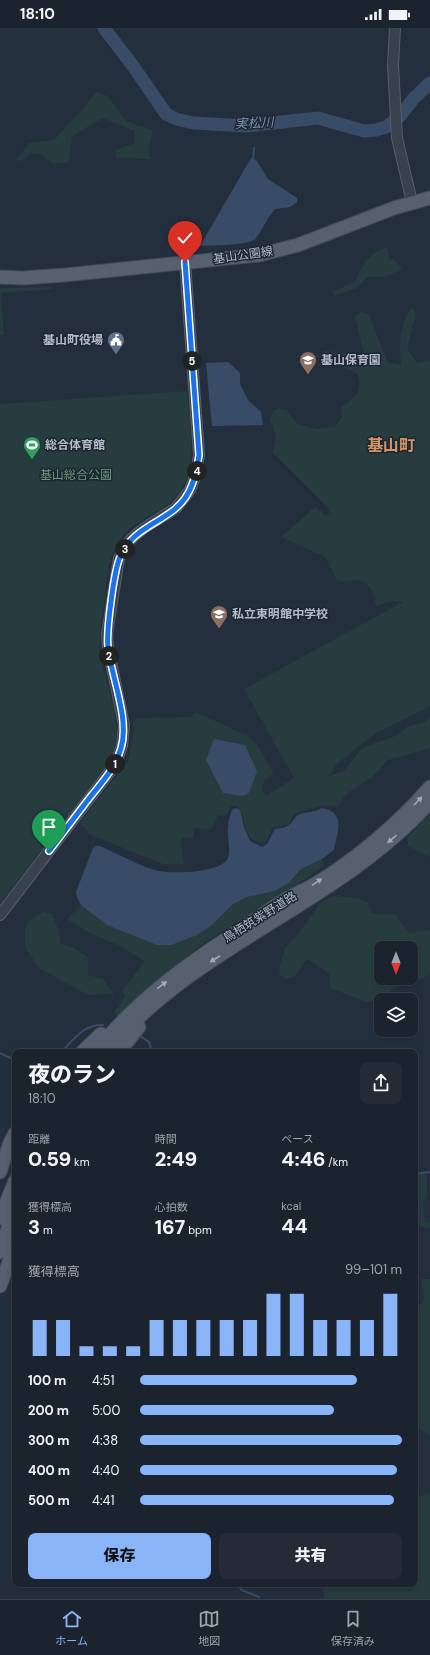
<!DOCTYPE html>
<html lang="ja">
<head>
<meta charset="utf-8">
<style>
  :root { --surface:#1b232e; --page:#242b36; --text:#f1f3f6; --muted:#a0a4aa; --line:#39404a; --accent:#8ab4f8 }
  body { margin:0; font-family:"DM Sans","Noto Sans JP",sans-serif; background:var(--page); color:var(--text); height:100vh; display:flex; flex-direction:column; font-size:15px; white-space:nowrap }
  * { box-sizing:border-box; margin:0 }
  p { font-size:13px; color:var(--muted) }
  .icon { flex:none; width:22px; height:22px; fill:none; stroke:currentColor; stroke-width:2; stroke-linecap:round; stroke-linejoin:round }
  .map { position:relative; flex:1; overflow:hidden }
  .side { position:absolute; left:12px; top:1021px; width:406px; height:538px; display:flex; flex-direction:column; background:var(--surface); border-radius:8px; box-shadow:0 2px 6px #0003,0 0 0 1px var(--line) }
  .side>* { flex:none }
  .needle { width:26px; rotate:180deg }
  .buttons { position:absolute; left:374px; top:913px; display:grid; gap:8px }
  .buttons a { display:grid; place-items:center; width:44px; height:44px; border-radius:8px; background:var(--surface); box-shadow:0 2px 6px #0003,0 0 0 1px var(--line); font-size:20px }
  .pin { position:absolute; display:grid; place-items:center; width:34px; height:34px; color:#fff; margin:-41px -17px; border-radius:50% 50% 50% 0; rotate:-45deg; box-shadow:0 0 4px #0007 }
  .pin .icon { rotate:45deg }
  .km { position:absolute; width:20px; height:20px; margin:-10px; border-radius:50%; background:#222; color:#fff; font-size:11px; line-height:20px; text-align:center }
  .round { display:grid; place-items:center; flex:none; width:42px; height:42px; border-radius:8px; background:var(--page) }
  .overview { display:flex; align-items:center; justify-content:space-between; height:68px; padding:0 16px }
  h1 { font-size:22px; font-weight:800; line-height:30px }
  .figures { display:grid; grid-template-columns:repeat(3,1fr); gap:6px; height:68px; padding:4px 16px }
  .figures div { display:grid; align-content:center }
  .figures b { font-size:20px; font-weight:800 }
  .figures small { font-size:11px; font-weight:400 }
  .figures p { font-size:11px }
  .chart { height:112px; padding:8px 16px }
  .chart p { display:flex; justify-content:space-between }
  .chart svg { width:100%; height:72px; margin-top:4px; stroke:var(--accent); stroke-width:6 }
  .cta { display:flex; gap:8px; margin-top:auto; padding:8px 16px }
  .cta a { flex:1; height:46px; border-radius:8px; background:var(--accent); color:#111; font-size:16px; font-weight:800; line-height:46px; text-align:center }
  .cta a+a { background:var(--page); color:var(--text) }
  ul { padding:0 16px; list-style:none; font-size:13px }
  li { display:grid; grid-template-columns:64px 48px 1fr; align-items:center; height:30px }
  li i { height:10px; border-radius:5px; background:var(--accent) }
  .status { display:flex; justify-content:space-between; align-items:center; height:28px; padding:0 20px; background:var(--surface); direction:ltr }
  .status svg { height:11px; fill:currentColor }
  .dock { display:flex; justify-content:space-around; align-items:center; height:56px; border-top:1px solid var(--line); background:var(--surface); font-size:11px; color:var(--muted) }
  .dock a { display:grid; justify-items:center; gap:2px }
  .dock .current { color:var(--accent) }
  .map>svg:first-child { display:block }
</style>
</head>
<body>
<div class="status"><b>18:10</b><svg viewBox="0 0 49 12"><path d="M0 12V9h3v3zM5 12V6h3v6zM10 12V3h3v9zM15 12V0h3v12zM26 1h20v11H26zM47 4h2v5h-2z"/></svg></div>
<div class="map">
<svg width="430" height="1571" viewBox="0 0 430 1571">
  <rect width="100%" height="100%" fill="#242f3e"/>
  <path fill="#263c3f" fill-rule="evenodd" d="M96,64L108,68L126,93L153,103L149,120L150,131L116,130L115,123L134,115V103L103,90L72,108L69,134L53,136L41,126L30,125L22,133L16,132L29,115L54,112L78,87Z
    M386,219L390,232L394,231L402,241L385,249H367L357,260L334,268L333,264L355,253L366,232L376,224Z
    M51,259L53,261L1,265L4,307H0V260Z
    M412,280L416,285L407,321L417,335L430,332V677L425,681L376,705L335,737L333,743L327,749L344,743L362,720L398,707L407,699L425,694L430,688V720L388,732L372,749L346,766L338,778H320L294,786L288,797L273,799L266,813L259,814C256,813 252,811 250,809C243,799 246,787 237,778H231L225,788L219,787L211,801L194,800L193,810H182L181,815L184,836H163L91,807L80,795L128,733L134,702L133,693L139,690L191,689L196,684L248,708L257,716L274,746L264,752L262,763L266,768L294,750L244,661L403,574L392,573L376,578C372,551 362,550 338,554L325,529L281,509L315,479L326,488L331,483L273,425L276,408L270,392L273,383L279,380L287,383L297,396L317,401L335,399L342,389L341,379C355,370 363,365 358,346L323,330L320,326L324,323L364,326L355,288L361,284L369,287L388,335L401,337C399,320 400,292 412,280Z
    M187,363C190,393 196,427 184,456C176,475 156,484 139,494C121,505 111,524 108,544C106,553 106,562 105,571C103,588 98,606 100,623C103,651 122,690 115,718C112,731 103,742 96,752L0,875V376Z
    M430,785V829L408,818L407,810Z
    M322,831L324,838L262,880L205,914L116,989L115,983L125,968L122,963L145,933L118,917L90,905L67,891L81,877L107,897H212L233,876L247,869L275,863L289,855L301,841Z
    M332,868L358,870L367,874L373,886H395L409,905L430,902V945L423,950L393,961L379,972L366,974L330,960L329,945L307,931L295,948L286,951L280,947L279,940L285,920L298,906L322,873ZM381,920H411V950H381Z
    M43,884L51,885L59,902L61,916L74,920L88,929V947L103,951L114,966L88,967L39,940L25,919V901L29,893Z
    M423,1145L427,1149V1168L423,1174L425,1194L430,1195V1201L419,1198L415,1187V1147Z
    M421,1251H430V1408L415,1397V1285L424,1270Z
    M430,1464V1571H323L325,1567L319,1556H415V1471Z"/>
  <path fill="#394c67" d="M251,130L256,132L268,151L297,170V174L290,179L275,181C267,190 263,201 256,210C250,218 211,217 200,218Z
    M228,334L240,345V356L248,372L261,384L263,397L212,398L206,335Z
    M214,711L245,717L257,743L249,765L243,768L223,765L206,732Z
    M236,780L240,782L244,799L250,813L262,819L267,816L275,801C281,800 288,800 292,794C294,792 295,789 298,787C306,783 315,785 322,780C348,785 336,806 334,822L322,831L301,841L289,855L275,863L247,869L233,876L212,897L197,907L171,917H157L107,897L81,877L77,869L76,864L93,820L96,818H100C116,825 143,840 159,843C173,846 222,845 228,830C231,821 227,809 228,800C228,794 230,788 232,782Z"/>
  <g fill="none" stroke-linecap="round" stroke-linejoin="round">
    <path stroke="#394c67" stroke-width="2" d="M253,133L254,120
      M139,1007L149,1014L152,1024
      M61,1024C74,1011 84,996 103,997
      M0,1025L15,1032
      M415,1146L430,1144
      M235,1556L242,1562L259,1569"/>
    <path stroke="#394c67" stroke-width="13" d="M104,0L133,38L166,86L176,91L194,95L246,98L318,90L364,103L376,102L386,99L400,88L414,70L430,55"/>
    <g stroke="#565f6c" stroke-width="12">
      <path id="minor" d="M395,0L393,37L397,110L412,174
        M0,887L115,737L122,718L124,697L108,620L107,606L119,530L131,511L144,500L176,480L190,462L196,446L199,427L185,234"/>
    </g>
    <g stroke="#414a57" stroke-width="15">
      <path id="major" d="M0,249L23,250L65,247L259,227L298,217L394,180L430,170
        M82,1024L101,1006
        M95,1024C136,973 185,937 240,902C256,891 271,880 288,870C295,866 302,863 310,859C352,835 398,796 430,759
        M107,1024C192,918 338,877 430,774
        M119,1024L139,999
        M0,1144L9,1117L15,1105
        M0,1190L15,1153
        M0,1224L15,1179
        M0,1258L15,1218"/>
    </g>
    <use href="#minor" stroke="#38414e" stroke-width="10"/>
    <use href="#major" stroke="#56606e" stroke-width="13"/>
  </g>
  <defs><path id="oneway-solid" d="M-6-.8H1V-3.2L6.5 0L1 3.2V.8H-6Z"/></defs>
  <g fill="#a1aab7">
    <use href="#oneway-solid" transform="translate(418 773) rotate(-46)"/>
    <use href="#oneway-solid" transform="translate(392 811) rotate(139)"/>
    <use href="#oneway-solid" transform="translate(317 854) rotate(-34)"/>
    <use href="#oneway-solid" transform="translate(215 931) rotate(147)"/>
    <use href="#oneway-solid" transform="translate(162 957) rotate(-37)"/>
  </g>
  <g fill="none" stroke-linecap="round" stroke-linejoin="round">
    <g stroke="#fff" stroke-width="8">
      <path id="route" d="M49,823C63,805 77,786 91,768C103,753 116,739 121,720C130,691 111,648 108,619C106,604 114,543 120,529C132,502 154,498 175,481C192,467 196,447 199,427L185,234"/>
    </g>
    <use href="#route" stroke="#1a73e8" stroke-width="5"/>
  </g>
  <defs>
    <g id="civic-pin" transform="scale(0.9)"><path d="M0 17L-7.5 6A9.5 9.5 0 1 1 7.5 6Z" fill="#5c6f8a" stroke="#1d2633"/><path d="M-.6-6.5H3V-4.5H.6V-3L4-1V1h2V6H-6V1h2V-1L-.6-3ZM-1.2 2.5V6h2.4V2.5Z" fill="#fff"/></g>
    <g id="school-pin" transform="scale(0.9)"><path d="M0 17L-7.5 6A9.5 9.5 0 1 1 7.5 6Z" fill="#8d6e63" stroke="#1d2633"/><path d="M0-5L7-2L0 1L-7-2ZM-4 1L0 2.5L4 1V4Q0 6-4 4Z" fill="#fff"/></g>
    <g id="stadium-pin" transform="scale(0.9)"><path d="M0 17L-7.5 6A9.5 9.5 0 1 1 7.5 6Z" fill="#2e9e5b" stroke="#1d2633"/><path d="M0-5a6.5 5 0 1 0 0 10a6.5 5 0 1 0 0-10ZM-3.5-1.8h7v3.6h-7Z" fill="#fff"/></g>
  </defs>
  <g fill-rule="evenodd">
    <use href="#civic-pin" x="116" y="312"/>
    <use href="#school-pin" x="308" y="332"/>
    <use href="#stadium-pin" x="32" y="417"/>
    <use href="#school-pin" x="219" y="586"/>
  </g>
  <g text-anchor="middle" dominant-baseline="central" stroke-width="3" stroke-linejoin="round" paint-order="stroke">
    <g font-size="12" fill="#b4bcc9" stroke="#1d2633">
      <text transform="translate(243 227) rotate(-8)">基山公園線</text>
      <text transform="translate(260 889) rotate(-32)">鳥栖筑紫野道路</text>
    </g>
    <g font-size="12" font-weight="bold" fill="#b4bcc9" stroke="#1d2633" text-anchor="start">
      <text x="103" y="312" text-anchor="end">基山町役場</text>
      <text x="321" y="332">基山保育園</text>
      <text x="45" y="417">総合体育館</text>
      <text x="232" y="586">私立東明館中学校</text>
    </g>
    <g font-size="12" fill="#6b9a76" stroke="#1d2633">
      <text x="76" y="447">基山総合公園</text>
    </g>
    <g font-size="13" font-style="italic" fill="#7c92b1" stroke="#1d2633">
      <text transform="translate(254 95) rotate(-3)">実松川</text>
    </g>
    <g font-size="16" font-weight="bold" fill="#d59563" stroke="#1d2633">
      <text x="391" y="417">基山町</text>
    </g>
  </g>
</svg>
<div class="buttons">
<a><svg class="needle" viewBox="-14 -14 28 28"><path d="M0-13l5 13h-10z" fill="#e53935"/><path d="M0 13l5-13h-10z" fill="#a0a4aa"/></svg></a>
<a><svg class="icon" aria-label="layers" viewBox="0 0 24 24"><path d="M12 4l9 5-9 5-9-5zM3 14l9 5 9-5"/></svg></a>
</div>
<div class="pin" style="left:49px;top:823px;background:#1e9e55"><svg class="icon" aria-label="arrive" viewBox="0 0 24 24"><path d="M6 21V4h12l-3 4 3 4H6"/></svg></div>
<div class="pin" style="left:185px;top:234px;background:#d93025"><svg class="icon" aria-label="check" viewBox="0 0 24 24"><path d="M5 12l5 5 9-10"/></svg></div>
<b class="km" style="left:115px;top:736px">1</b>
<b class="km" style="left:109px;top:628px">2</b>
<b class="km" style="left:125px;top:521px">3</b>
<b class="km" style="left:197px;top:443px">4</b>
<b class="km" style="left:192px;top:333px">5</b>
<section class="side">
<div class="overview"><div><h1>夜のラン</h1><p>18:10</p></div><a class="round"><svg class="icon" aria-label="share" viewBox="0 0 24 24"><path d="M12 15V3M7 8l5-5 5 5M5 13v7h14v-7"/></svg></a></div>
<div class="figures">
<div><p>距離</p><b>0.59<small> km</small></b></div>
<div><p>時間</p><b>2:49</b></div>
<div><p>ペース</p><b>4:46<small> /km</small></b></div>
</div>
<div class="figures">
<div><p>獲得標高</p><b>3<small> m</small></b></div>
<div><p>心拍数</p><b>167<small> bpm</small></b></div>
<div><p>kcal</p><b>44</b></div>
</div>
<div class="chart"><p><span>獲得標高</span>99–101 m</p>
<svg viewBox="0 0 160 44" preserveAspectRatio="none"><path d="M5 44V22M15 44V22M25 44V38M35 44V38M45 44V38M55 44V22M65 44V22M75 44V22M85 44V22M95 44V22M105 44V6M115 44V6M125 44V22M135 44V22M145 44V22M155 44V6"/></svg>
</div>
<ul>
<li><b>100 m</b>4:51<i style="width:83%"></i></li>
<li><b>200 m</b>5:00<i style="width:74%"></i></li>
<li><b>300 m</b>4:38<i style="width:100%"></i></li>
<li><b>400 m</b>4:40<i style="width:98%"></i></li>
<li><b>500 m</b>4:41<i style="width:97%"></i></li>
</ul>
<div class="cta"><a>保存</a><a>共有</a></div>
</section>
</div>
<nav class="dock">
<a class="current"><svg class="icon" aria-label="home" viewBox="0 0 24 24"><path d="M3 11l9-7 9 7M6 9v11h12V9"/></svg>ホーム</a>
<a><svg class="icon" aria-label="map" viewBox="0 0 24 24"><path d="M3 6l6-2 6 2 6-2v14l-6 2-6-2-6 2zM9 4v14M15 6v14"/></svg>地図</a>
<a><svg class="icon" aria-label="saved" viewBox="0 0 24 24"><path d="M7 4h10v16l-5-4-5 4z"/></svg>保存済み</a>
</nav>
</body>
</html>
